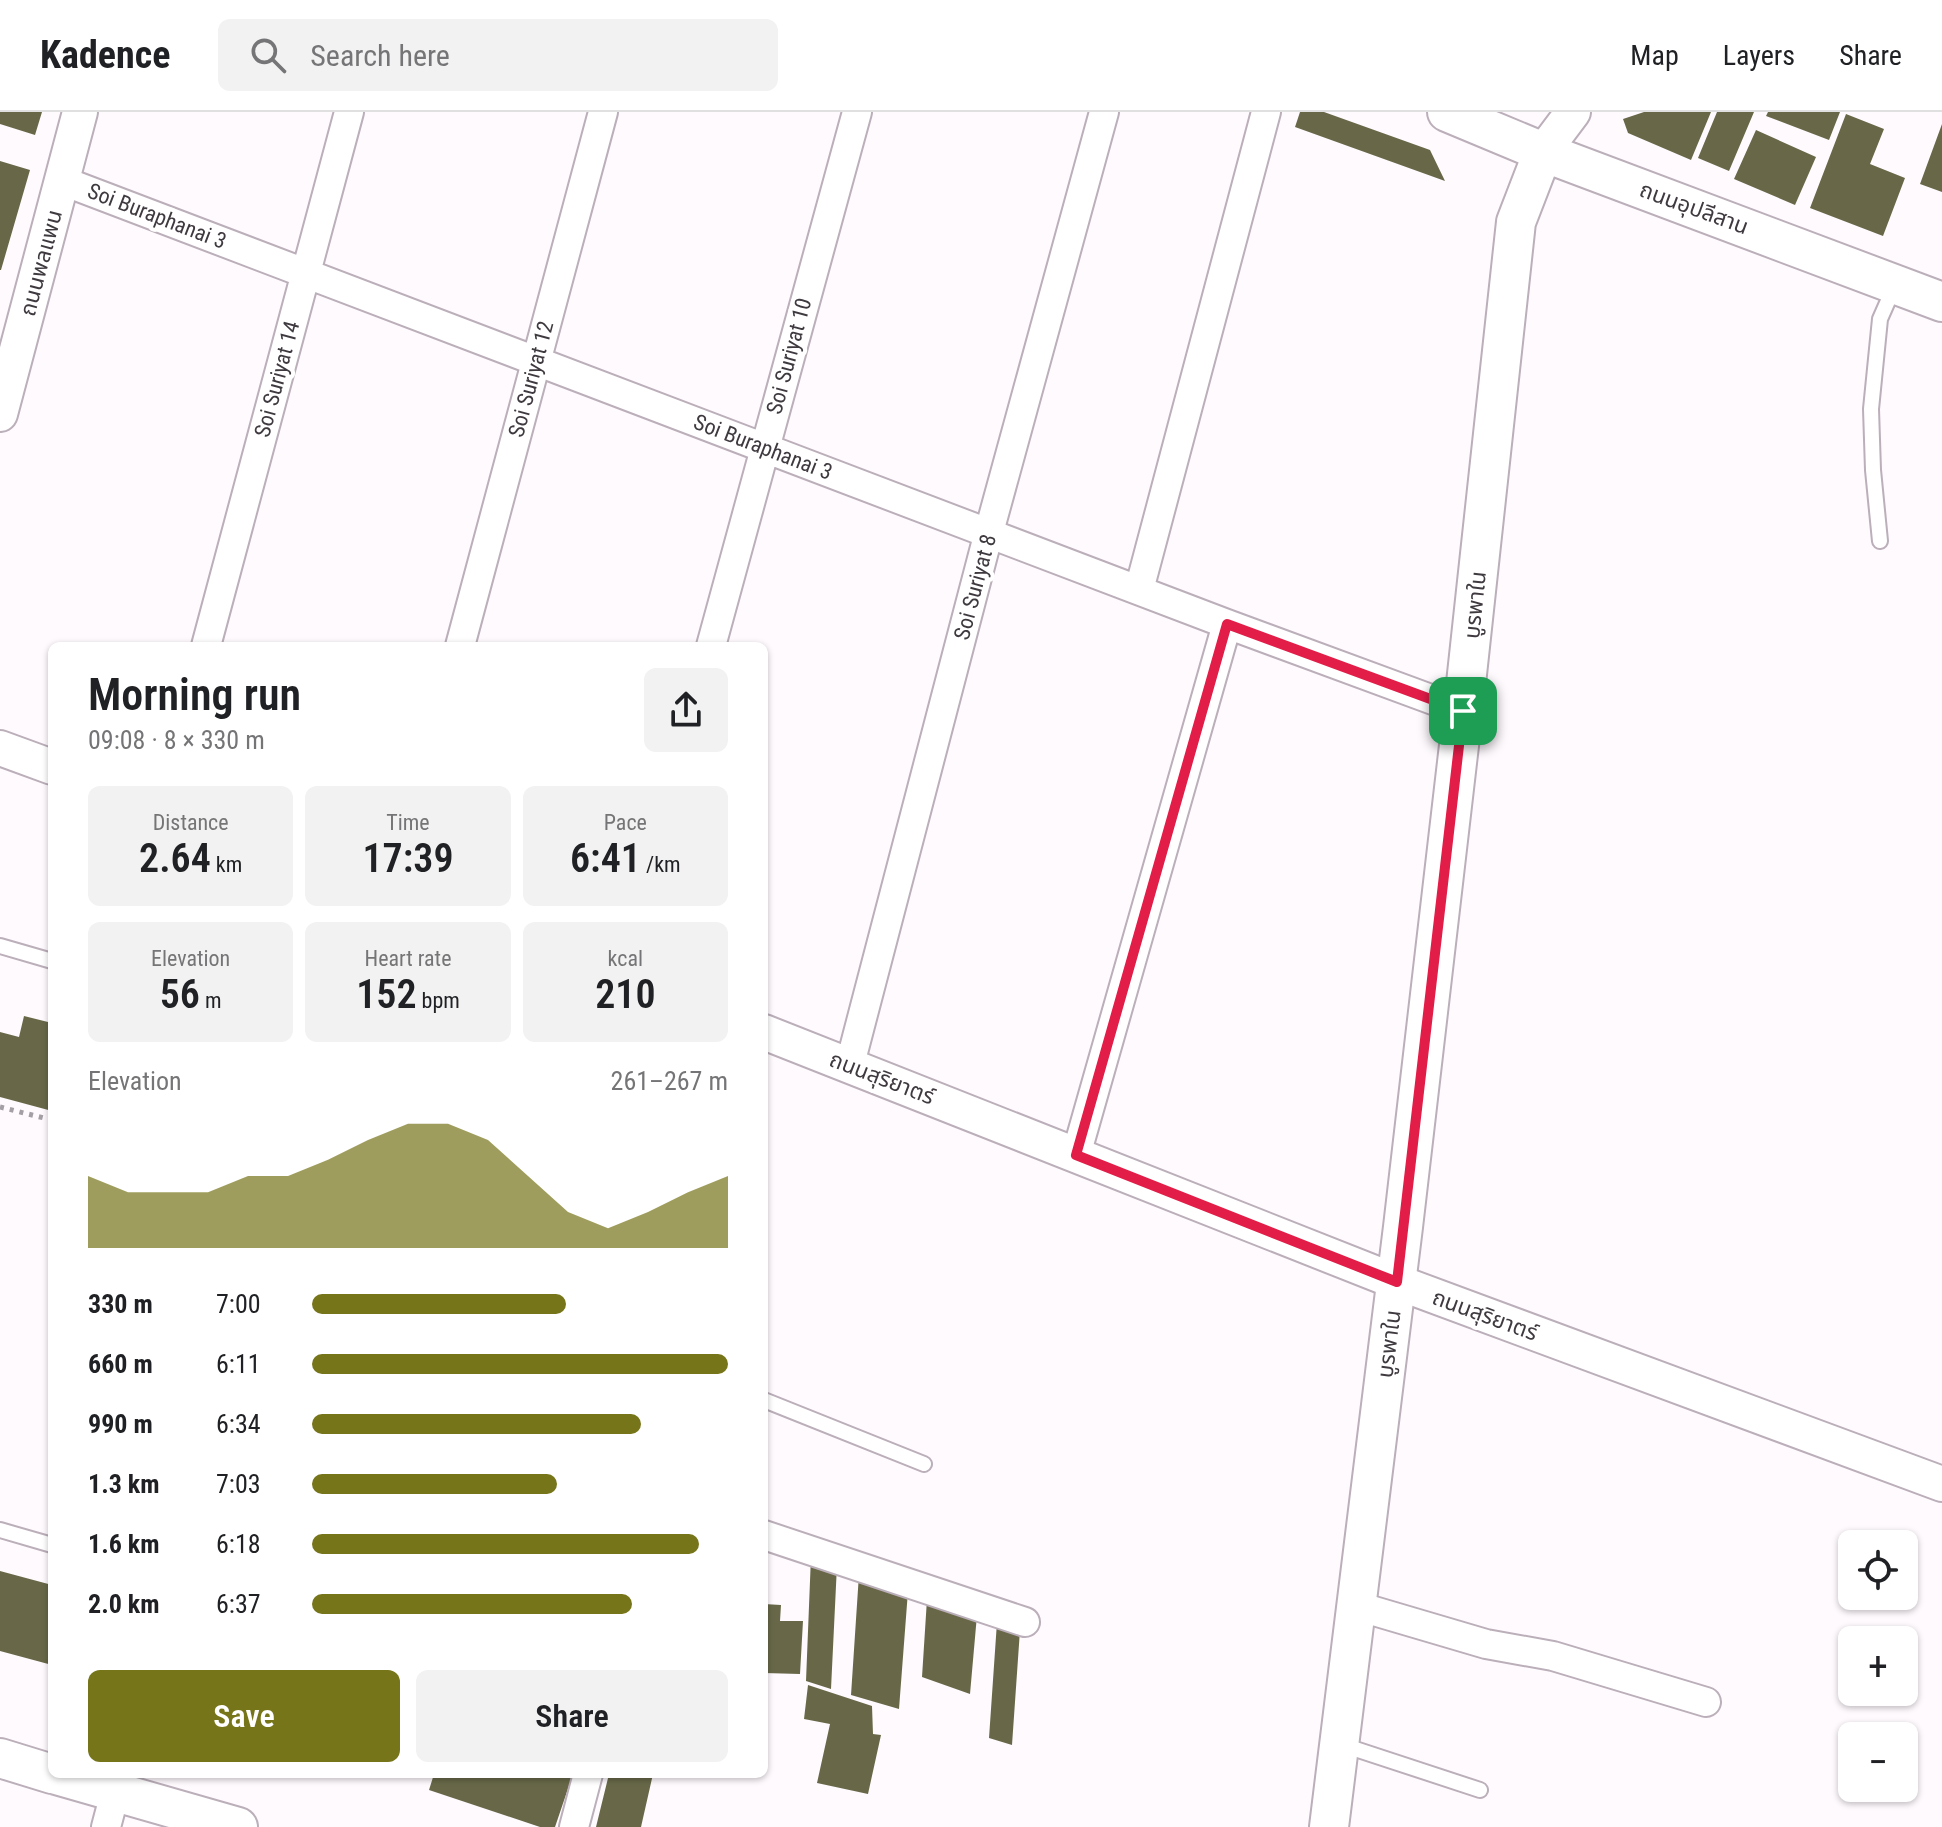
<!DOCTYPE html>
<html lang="en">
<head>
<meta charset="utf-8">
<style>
  :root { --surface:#fff; --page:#f2f2f2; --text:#202124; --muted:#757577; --line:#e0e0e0; --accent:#77751a }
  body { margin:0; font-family:"Roboto Condensed","Noto Sans Thai",sans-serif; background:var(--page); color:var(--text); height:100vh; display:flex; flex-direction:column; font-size:30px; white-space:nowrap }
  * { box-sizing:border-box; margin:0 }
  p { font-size:26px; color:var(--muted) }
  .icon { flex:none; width:44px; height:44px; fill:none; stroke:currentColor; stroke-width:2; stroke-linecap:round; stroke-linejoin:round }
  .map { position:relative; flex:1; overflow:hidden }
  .details { position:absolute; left:48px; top:530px; width:720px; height:1136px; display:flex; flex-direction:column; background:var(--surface); border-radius:12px; box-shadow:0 2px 6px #0004 }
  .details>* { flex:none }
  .controls { position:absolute; left:1838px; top:1418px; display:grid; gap:16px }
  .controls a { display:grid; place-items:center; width:80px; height:80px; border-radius:12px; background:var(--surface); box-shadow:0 2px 6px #0004; font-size:40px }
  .pin { position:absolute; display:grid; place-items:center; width:68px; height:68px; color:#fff; margin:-34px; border-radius:16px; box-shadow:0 4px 12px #0006 }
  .round { display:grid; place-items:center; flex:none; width:84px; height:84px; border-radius:12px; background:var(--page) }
  .head { display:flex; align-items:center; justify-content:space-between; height:136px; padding:0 40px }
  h1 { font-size:44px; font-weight:600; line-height:60px }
  .figures { display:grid; grid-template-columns:repeat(3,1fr); gap:12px; height:136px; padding:8px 40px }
  .figures div { display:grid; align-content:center; border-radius:12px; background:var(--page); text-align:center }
  .figures b { font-size:40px; font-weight:600 }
  .figures small { font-size:22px; font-weight:400 }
  .figures p { font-size:22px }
  .chart { height:224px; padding:16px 40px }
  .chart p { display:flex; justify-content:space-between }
  .chart svg { width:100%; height:144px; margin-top:8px; fill:var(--accent); opacity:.7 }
  .action { display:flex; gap:16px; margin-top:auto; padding:16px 40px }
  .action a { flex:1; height:92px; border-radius:12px; background:var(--accent); color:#fff; font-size:32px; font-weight:600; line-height:92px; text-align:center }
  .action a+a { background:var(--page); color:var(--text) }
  ul { padding:0 40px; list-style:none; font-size:26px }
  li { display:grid; grid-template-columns:128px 96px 1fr; align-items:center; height:60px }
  li i { height:20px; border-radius:10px; background:var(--accent) }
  header { display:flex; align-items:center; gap:48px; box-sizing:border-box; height:112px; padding:0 40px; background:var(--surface); border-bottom:2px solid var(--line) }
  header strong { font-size:38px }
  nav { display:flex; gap:44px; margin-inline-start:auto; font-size:28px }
  .search { width:560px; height:72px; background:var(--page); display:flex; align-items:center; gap:20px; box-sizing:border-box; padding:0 28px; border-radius:12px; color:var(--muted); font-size:30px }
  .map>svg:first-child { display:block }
</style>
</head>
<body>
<header>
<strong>Kadence</strong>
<div class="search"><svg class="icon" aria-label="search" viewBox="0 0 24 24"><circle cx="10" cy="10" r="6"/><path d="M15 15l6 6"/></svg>Search here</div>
<nav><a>Map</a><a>Layers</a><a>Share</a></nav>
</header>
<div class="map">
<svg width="1942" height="1715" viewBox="0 0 1942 1715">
  <rect width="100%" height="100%" fill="#fffafe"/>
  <path fill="#686849" d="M0,0H42L35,23L0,12Z
    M1300,0H1324L1430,38L1445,69L1295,15Z
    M1644,0H1711L1691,48L1628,21L1623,7Z
    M1717,0H1754L1729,59L1698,46Z
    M1768,0H1840L1829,28L1766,4Z
    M1846,2L1884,17L1870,52L1905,66L1883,124L1810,96Z
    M1942,12V80L1920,72Z
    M1756,18L1816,45L1795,93L1734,67Z
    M0,49L30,58L1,158H0Z
    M24,904L52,911V999L0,985V920L19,925Z
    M811,1444L837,1453L831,1577L806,1569Z
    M0,1459L52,1473V1553L0,1539Z
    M859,1462L908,1479L899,1597L851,1583Z
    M927,1487L977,1503L970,1582L922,1565Z
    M764,1492L781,1493L780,1509H803L800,1562L764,1561Z
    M997,1510L1020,1518L1012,1633L989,1626Z
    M808,1573L872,1594L873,1622L881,1623L868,1682L817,1671L830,1612L804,1607Z
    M434,1662H573L555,1715H540L429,1678Z
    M609,1662H653L641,1715H596Z"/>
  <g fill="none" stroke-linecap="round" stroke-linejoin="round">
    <g stroke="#bbafba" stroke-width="18">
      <path id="service" d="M1880,429L1873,358L1871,297L1880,207L1895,173
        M0,834L52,849
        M764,1288L924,1352
        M0,1418L52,1433
        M1343,1633L1480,1678"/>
    </g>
    <g stroke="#bbafba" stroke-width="32">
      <path id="minor" d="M63,69L1227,512L1463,599
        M1139,478L1266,0
        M206,534L349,0
        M460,534L603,0
        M711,534L857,0
        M850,952L989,420L1104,0
        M1076,1043L1227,512
        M764,1423L1025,1510
        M1357,1494L1486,1532L1553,1544L1706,1590
        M106,1715L115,1681
        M574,1715L588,1662"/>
    </g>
    <g stroke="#bbafba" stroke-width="38">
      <path id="tertiary" d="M1543,40L1573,0
        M0,302L80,0
        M0,636L52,655
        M764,920L1397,1170L1942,1372"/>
    </g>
    <g stroke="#bbafba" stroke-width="42">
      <path id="secondary" d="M1447,0L1543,40L1942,190
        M0,1646L52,1662
        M53,1662L238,1715
        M1329,1715L1403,1115L1463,599L1516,110L1543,40"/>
    </g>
    <path stroke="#a49fa4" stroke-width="5" stroke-dasharray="4 6" stroke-linecap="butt" d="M0,995L52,1008"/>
    <use href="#service" stroke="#fff" stroke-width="14"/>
    <use href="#minor" stroke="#fff" stroke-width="28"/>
    <use href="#tertiary" stroke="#fff" stroke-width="34"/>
    <use href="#secondary" stroke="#fff" stroke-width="38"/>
  </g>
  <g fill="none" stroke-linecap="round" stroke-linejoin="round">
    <g stroke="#fff" stroke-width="16">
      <path id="route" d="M1227,512L1463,599L1397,1170L1076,1043Z"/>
    </g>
    <use href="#route" stroke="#e11d48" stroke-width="10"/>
  </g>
  <g text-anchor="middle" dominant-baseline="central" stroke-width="8" stroke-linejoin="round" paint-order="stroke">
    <g font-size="22" fill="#3f3a3f" stroke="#fff">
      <text transform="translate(1694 96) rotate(20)">ถนนอุปลีสาน</text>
      <text transform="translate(157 104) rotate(21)">Soi Buraphanai 3</text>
      <text transform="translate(41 151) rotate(-75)">ถนนพลแพน</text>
      <text transform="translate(789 244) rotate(-75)">Soi Suriyat 10</text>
      <text transform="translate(277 267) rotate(-75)">Soi Suriyat 14</text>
      <text transform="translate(531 267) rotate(-75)">Soi Suriyat 12</text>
      <text transform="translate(763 335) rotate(21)">Soi Buraphanai 3</text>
      <text transform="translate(975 475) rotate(-75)">Soi Suriyat 8</text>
      <text transform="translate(1475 493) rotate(-84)">บูรพาใน</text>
      <text transform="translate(882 966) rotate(21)">ถนนสุริยาตร์</text>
      <text transform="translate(1485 1203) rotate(20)">ถนนสุริยาตร์</text>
      <text transform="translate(1389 1232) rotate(-83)">บูรพาใน</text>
    </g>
  </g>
</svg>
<div class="controls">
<a><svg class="icon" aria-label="locate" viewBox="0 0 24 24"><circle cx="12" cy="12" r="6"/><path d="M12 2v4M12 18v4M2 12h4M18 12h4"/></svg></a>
<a>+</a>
<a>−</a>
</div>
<div class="pin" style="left:1463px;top:599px;background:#1e9e55"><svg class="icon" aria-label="arrive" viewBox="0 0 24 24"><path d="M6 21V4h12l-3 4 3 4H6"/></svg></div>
<section class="details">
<div class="head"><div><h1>Morning run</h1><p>09:08 · 8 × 330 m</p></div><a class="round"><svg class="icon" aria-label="share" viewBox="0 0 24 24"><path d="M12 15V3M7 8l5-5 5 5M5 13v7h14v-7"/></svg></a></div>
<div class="figures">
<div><p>Distance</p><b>2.64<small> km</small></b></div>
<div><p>Time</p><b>17:39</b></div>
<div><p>Pace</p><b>6:41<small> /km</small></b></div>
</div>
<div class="figures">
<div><p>Elevation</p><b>56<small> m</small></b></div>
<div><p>Heart rate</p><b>152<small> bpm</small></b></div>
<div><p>kcal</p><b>210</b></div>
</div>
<div class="chart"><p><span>Elevation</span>261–267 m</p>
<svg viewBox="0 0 160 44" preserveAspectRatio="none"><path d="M0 44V22L10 27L20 27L30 27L40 22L50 22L60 17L70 11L80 6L90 6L100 11L110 22L120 33L130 38L140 33L150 27L160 22V44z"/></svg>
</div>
<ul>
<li><b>330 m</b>7:00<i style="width:61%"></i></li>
<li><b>660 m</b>6:11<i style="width:100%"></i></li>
<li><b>990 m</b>6:34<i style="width:79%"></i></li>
<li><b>1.3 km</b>7:03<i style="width:59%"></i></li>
<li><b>1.6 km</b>6:18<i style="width:93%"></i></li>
<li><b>2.0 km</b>6:37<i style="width:77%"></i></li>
</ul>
<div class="action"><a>Save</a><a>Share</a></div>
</section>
</div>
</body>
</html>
